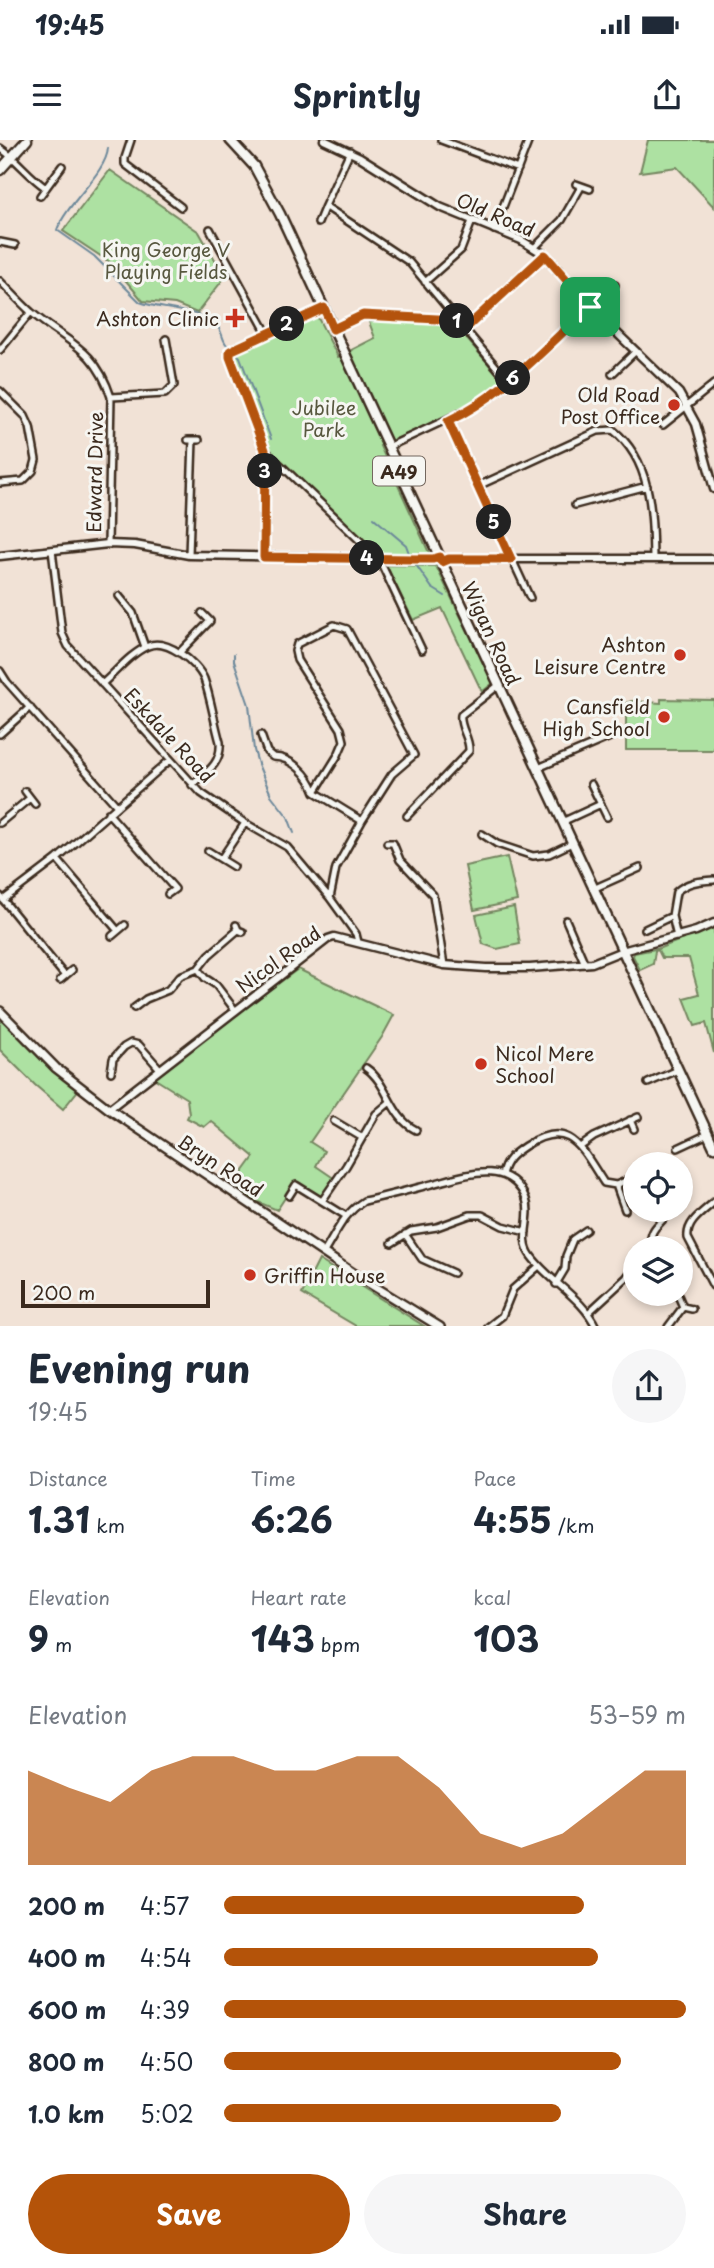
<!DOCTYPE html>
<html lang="en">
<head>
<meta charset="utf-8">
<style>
  :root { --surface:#fff; --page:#f6f6f7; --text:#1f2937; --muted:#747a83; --accent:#b45309 }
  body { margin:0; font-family:"Playpen Sans",sans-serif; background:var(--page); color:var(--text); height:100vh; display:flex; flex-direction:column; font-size:26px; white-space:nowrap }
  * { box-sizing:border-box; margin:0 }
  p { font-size:23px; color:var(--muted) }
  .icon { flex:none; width:38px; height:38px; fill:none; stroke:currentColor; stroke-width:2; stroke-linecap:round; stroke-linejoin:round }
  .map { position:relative; height:1186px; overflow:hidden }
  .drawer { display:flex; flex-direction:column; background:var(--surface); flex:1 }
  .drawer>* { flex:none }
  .controls { position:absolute; left:623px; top:1012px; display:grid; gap:14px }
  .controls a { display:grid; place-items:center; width:70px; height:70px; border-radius:50%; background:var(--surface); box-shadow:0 4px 10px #0003; font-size:35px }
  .scale { position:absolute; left:21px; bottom:18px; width:189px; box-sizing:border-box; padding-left:7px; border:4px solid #3b2a1e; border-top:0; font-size:19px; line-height:24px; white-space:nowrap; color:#3b2a1e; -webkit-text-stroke:5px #f6f6f2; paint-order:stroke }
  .pin { position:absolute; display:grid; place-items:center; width:60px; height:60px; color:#fff; margin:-30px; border-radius:14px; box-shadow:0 4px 10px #0006 }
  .km { position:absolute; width:35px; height:35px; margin:-18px; border-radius:50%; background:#222; color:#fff; font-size:19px; line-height:35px; text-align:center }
  .round { display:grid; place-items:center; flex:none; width:74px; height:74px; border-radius:37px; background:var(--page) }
  .head { display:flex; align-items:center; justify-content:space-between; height:119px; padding:0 28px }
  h1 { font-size:38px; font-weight:700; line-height:52px }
  .stats { display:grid; grid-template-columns:repeat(3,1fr); gap:10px; height:119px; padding:7px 28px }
  .stats div { display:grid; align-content:center }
  .stats b { font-size:35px; font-weight:700 }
  .stats small { font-size:19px; font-weight:400 }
  .stats p { font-size:19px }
  .chart { height:196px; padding:14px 28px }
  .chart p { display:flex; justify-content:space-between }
  .chart svg { width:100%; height:126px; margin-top:7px; fill:var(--accent); opacity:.7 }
  .action { display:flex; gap:14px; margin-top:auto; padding:14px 28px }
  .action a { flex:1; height:80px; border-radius:42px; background:var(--accent); color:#fff; font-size:28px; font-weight:700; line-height:80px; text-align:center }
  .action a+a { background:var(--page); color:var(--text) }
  ul { padding:0 28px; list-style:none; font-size:23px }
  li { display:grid; grid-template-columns:112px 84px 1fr; align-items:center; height:52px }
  li i { height:18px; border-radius:9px; background:var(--accent) }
  .status { display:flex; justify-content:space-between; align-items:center; height:49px; padding:0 35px; background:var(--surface); direction:ltr }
  .status svg { height:19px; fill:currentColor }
  header { display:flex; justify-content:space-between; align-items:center; height:91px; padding:0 28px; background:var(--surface); font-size:32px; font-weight:700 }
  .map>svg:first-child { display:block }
</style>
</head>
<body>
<div class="status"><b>19:45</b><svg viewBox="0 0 49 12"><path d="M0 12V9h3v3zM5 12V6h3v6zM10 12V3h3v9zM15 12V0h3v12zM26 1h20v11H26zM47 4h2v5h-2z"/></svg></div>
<header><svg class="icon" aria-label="menu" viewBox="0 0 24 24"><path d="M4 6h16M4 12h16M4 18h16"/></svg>Sprintly<svg class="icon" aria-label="share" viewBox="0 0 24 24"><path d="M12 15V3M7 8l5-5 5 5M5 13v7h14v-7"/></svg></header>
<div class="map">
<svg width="714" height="1187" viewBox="0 0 714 1187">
  <rect width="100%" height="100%" fill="#f1e2d6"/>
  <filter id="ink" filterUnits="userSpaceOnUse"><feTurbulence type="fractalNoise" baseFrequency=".0143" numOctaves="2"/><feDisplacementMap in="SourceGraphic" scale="14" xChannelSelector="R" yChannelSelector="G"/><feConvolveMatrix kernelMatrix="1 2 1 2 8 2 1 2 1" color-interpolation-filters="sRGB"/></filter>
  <g filter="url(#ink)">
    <path fill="#ade1a2" stroke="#748660" stroke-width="2" d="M648,0H714V67L677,27L640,32Z
      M110,30L199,92L225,137L197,173L175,164L143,161L111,123L63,91Z
      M317,176L338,217L375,198L369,182L383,179L454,184L504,242L479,262L380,306L431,417L377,415L265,307L232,215Z
      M386,425L436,426L493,543L482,552L442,468L413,480Z
      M661,559L714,560V610H626V563L632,561L661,563Z
      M507,717L517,761L474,770L465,726Z
      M514,767L520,804L497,809L483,804L476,775Z
      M714,787V913L706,883L695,886L684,858L699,854L689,818H662L658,810L655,811L653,824L640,830L633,816L634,813L660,808Z
      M298,829L394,875L382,897L310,1002L324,1011L316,1026L335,1039L321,1059L294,1044L277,1070L230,1050L254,1017L211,981L204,987L187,978L189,974L187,959L152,937Z
      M4,879L79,949L63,969L35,945L0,910V883Z
      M319,1120L424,1186H356L302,1154Z"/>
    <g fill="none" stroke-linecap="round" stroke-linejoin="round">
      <path stroke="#6c889a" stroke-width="2" d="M108,8C107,32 66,64 57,90L94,116L140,162C159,170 204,169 218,187C223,193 222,201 228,206
        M236,213L240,217L271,299
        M374,378L406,405L410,416
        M416,425L432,448L445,456
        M234,514V521L249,565L254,610L258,624L271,655L288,677L294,693"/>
      <g stroke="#3b2a1e" stroke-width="10">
        <path id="minor" d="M131,0L125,18V24L181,67
          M441,0L518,29
          M0,8C18,20 28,36 46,48
          M350,11L325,66L409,122L509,242
          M576,44L590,49
          M40,56L62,26
          M318,83L325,66
          M210,89L267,193
          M494,90L529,0
          M0,102L15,105
          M535,107L562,80L581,47
          M0,141C10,151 20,162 31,172C67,203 95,207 111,257L108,404
          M425,142L461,110L472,81
          M324,168L237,207L230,211V217L265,310L379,419L422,510
          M333,189L363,175L456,180
          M465,189L545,115
          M0,210L31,172
          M612,234L636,211
          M0,251L25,276L30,287L36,320L33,331L23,341L0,343
          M111,257L165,254L174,245L166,199
          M448,281L530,458
          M663,285L714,244
          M188,300H199
          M388,307L482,263L509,242L615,145
          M478,346L598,291L613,290C652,321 652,373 653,418
          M575,365L647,346
          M52,410L62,493L68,506L201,653L245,683L287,707L330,758L356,794L358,802
          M189,415L193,300
          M264,417L265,310
          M119,456L133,473L145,507
          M179,513L210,481L202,473
          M0,531L7,542L117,666
          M102,544C116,532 131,513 148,506C166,498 197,522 204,539C211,559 214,581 220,602C222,623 207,632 192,645
          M0,594L30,567
          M261,595L267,612L273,617C292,617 309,635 315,652
          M538,628L615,595
          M591,644L607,677
          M25,651L35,664
          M108,673L175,749L168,754
          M407,676L469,611C470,597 459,588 461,575L499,545
          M562,682L601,664
          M0,683L30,658
          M482,694L497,704L533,716L549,714L572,703
          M387,703H393L400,720L433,755L444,825
          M208,711L234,727
          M57,719L118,791
          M221,719L245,683
          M593,749L640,728
          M0,756L65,836
          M330,758L336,728L362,681L392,634L414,615L347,489L334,485L297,504L295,511L297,520L341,589L344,601L338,615L315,652L362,681
          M3,760L57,719L170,620
          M566,780L585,824
          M236,785L238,790L243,792
          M645,789L672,776
          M112,796L125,785
          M677,797L672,776L676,752C687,742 698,741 714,740
          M198,829L205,838L216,845L235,870
          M60,840L72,830
          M134,868L146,859L168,850L180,836L198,829L209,815L238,790
          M366,928C388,943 390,977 416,990
          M111,932L113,919L124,907L131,903L139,905L160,929
          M648,943L678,930
          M630,980L634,989
          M334,981L361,997
          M580,1007L594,997L638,977
          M678,1008L708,994
          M502,1035C505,1020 513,1014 525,1006C570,977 581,1008 604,1043L616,1045L625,1070
          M616,1045L635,1037
          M289,1056L296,1045L346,1076
          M322,1061L346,1026L376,974L390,962
          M405,1094L422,1119L453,1133
          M392,1103L411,1091L437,1087L470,1075H482L503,1086L526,1092
          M650,1108C650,1082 663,1087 669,1069
          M324,1112C336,1093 344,1073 364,1061C387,1056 409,1050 432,1044C463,1036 509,1017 526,1059C533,1078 518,1099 531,1116C549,1141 583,1158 596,1187
          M556,1144L565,1129L566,1116L573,1099L586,1090
          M713,1146L688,1098C686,1082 703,1072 714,1062
          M677,1153L683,1167
          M588,1173L626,1138L635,1126
          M488,1187L502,1176L513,1149L539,1126
          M668,1187L683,1167L692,1169"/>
      </g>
      <g stroke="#3b2a1e" stroke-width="11">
        <path id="tertiary" d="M324,0L360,17L440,67L521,100L545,115L590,167L679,253L696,284L714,349
          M0,416L108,404L135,405L189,415L412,419H433L440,417
          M442,422L449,419H714
          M109,969L328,799L334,797L444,825L486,828H530L592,823L622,811L696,791L714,783"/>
      </g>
      <g stroke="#3b2a1e" stroke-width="12">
        <path id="secondary" d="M0,871L56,928L109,969L359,1137L440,1187"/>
      </g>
      <g stroke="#3b2a1e" stroke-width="13">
        <path id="primary" d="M230,0L254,26L280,74L714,1007
          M0,30L27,0"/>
      </g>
      <use href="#minor" stroke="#f6f6f2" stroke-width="5"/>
      <use href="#tertiary" stroke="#f6f6f2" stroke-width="6"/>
      <use href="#secondary" stroke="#f6f6f2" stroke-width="7"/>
      <use href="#primary" stroke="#f6f6f2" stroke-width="8"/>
    </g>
  </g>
  <g fill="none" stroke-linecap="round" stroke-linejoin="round" filter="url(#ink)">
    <g stroke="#fff" stroke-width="14">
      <path id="route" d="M545,115L590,167C545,207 504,255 448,281L511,419H449L442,422L440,417L433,419H412L264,417L265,310L230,217V211L324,168L333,189L363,175L456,180L465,189Z"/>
    </g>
    <use href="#route" stroke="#b45309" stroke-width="9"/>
  </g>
  <g fill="#c8321e" stroke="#f6f6f2" stroke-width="2.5">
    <path d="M231.5 167.5h7v7h7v7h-7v7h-7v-7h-7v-7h7z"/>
    <circle cx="674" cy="265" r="7"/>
    <circle cx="680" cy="515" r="7"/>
    <circle cx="664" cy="577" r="7"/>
    <circle cx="481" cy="924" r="7"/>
    <circle cx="250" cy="1135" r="7"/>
  </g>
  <g text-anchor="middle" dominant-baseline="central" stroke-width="6" stroke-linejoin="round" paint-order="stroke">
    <rect fill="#f6f6f2" stroke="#73675e" stroke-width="2" x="373" y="316.5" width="52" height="29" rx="5"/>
    <g font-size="18" font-weight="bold" fill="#3b2a1e">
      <text x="399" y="331">A49</text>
    </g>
    <g font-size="19" fill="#3b2a1e" stroke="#f6f6f2">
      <text transform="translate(496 74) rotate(23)">Old Road</text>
      <text transform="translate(94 332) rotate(-89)">Edward Drive</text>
      <text transform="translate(492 493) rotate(65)">Wigan Road</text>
      <text transform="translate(170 595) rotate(47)">Eskdale Road</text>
      <text transform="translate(278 819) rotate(-36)">Nicol Road</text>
      <text transform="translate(221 1025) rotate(33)">Bryn Road</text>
    </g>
    <g font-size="19" fill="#58583f" stroke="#f6f6f2">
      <text x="166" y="109">King George V<tspan x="166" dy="22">Playing Fields</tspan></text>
      <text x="324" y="267">Jubilee<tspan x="324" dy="22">Park</tspan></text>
    </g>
    <g font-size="19" fill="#3b2a1e" stroke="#f6f6f2" text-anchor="end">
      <text x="219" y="178">Ashton Clinic</text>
      <text x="660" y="254">Old Road<tspan x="660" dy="22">Post Office</tspan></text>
      <text x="666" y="504">Ashton<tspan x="666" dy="22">Leisure Centre</tspan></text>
      <text x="650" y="566">Cansfield<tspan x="650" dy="22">High School</tspan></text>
      <text x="495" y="913" text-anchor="start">Nicol Mere<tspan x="495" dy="22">School</tspan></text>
      <text x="264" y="1135" text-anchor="start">Griffin House</text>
    </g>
  </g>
</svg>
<div class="controls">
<a><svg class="icon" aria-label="locate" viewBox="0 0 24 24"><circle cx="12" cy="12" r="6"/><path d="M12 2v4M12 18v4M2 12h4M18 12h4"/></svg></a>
<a><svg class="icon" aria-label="layers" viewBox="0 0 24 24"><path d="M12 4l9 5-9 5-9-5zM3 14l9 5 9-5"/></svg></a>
</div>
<div class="scale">200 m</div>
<div class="pin" style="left:590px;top:167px;background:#1e9e55"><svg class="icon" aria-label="arrive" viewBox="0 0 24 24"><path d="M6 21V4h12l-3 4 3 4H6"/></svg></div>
<b class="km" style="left:457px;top:181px">1</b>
<b class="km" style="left:287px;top:184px">2</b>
<b class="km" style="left:265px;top:331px">3</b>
<b class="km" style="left:367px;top:418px">4</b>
<b class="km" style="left:494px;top:382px">5</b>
<b class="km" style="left:513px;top:238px">6</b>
</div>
<section class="drawer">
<div class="head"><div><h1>Evening run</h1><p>19:45</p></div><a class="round"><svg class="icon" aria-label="share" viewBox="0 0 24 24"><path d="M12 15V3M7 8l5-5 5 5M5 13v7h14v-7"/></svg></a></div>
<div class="stats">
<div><p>Distance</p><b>1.31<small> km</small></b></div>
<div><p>Time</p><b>6:26</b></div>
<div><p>Pace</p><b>4:55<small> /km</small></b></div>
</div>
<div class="stats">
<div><p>Elevation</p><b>9<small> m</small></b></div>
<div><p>Heart rate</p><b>143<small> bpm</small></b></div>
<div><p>kcal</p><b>103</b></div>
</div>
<div class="chart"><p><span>Elevation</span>53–59 m</p>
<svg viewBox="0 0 160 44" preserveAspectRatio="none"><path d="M0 44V11L10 17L20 22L30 11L40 6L50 6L60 11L70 11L80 6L90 6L100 17L110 33L120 38L130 33L140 22L150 11L160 11V44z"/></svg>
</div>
<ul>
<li><b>200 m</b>4:57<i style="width:78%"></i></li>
<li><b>400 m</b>4:54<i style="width:81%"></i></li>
<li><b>600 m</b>4:39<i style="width:100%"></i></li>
<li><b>800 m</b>4:50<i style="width:86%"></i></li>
<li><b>1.0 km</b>5:02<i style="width:73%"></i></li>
</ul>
<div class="action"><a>Save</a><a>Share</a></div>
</section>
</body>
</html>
